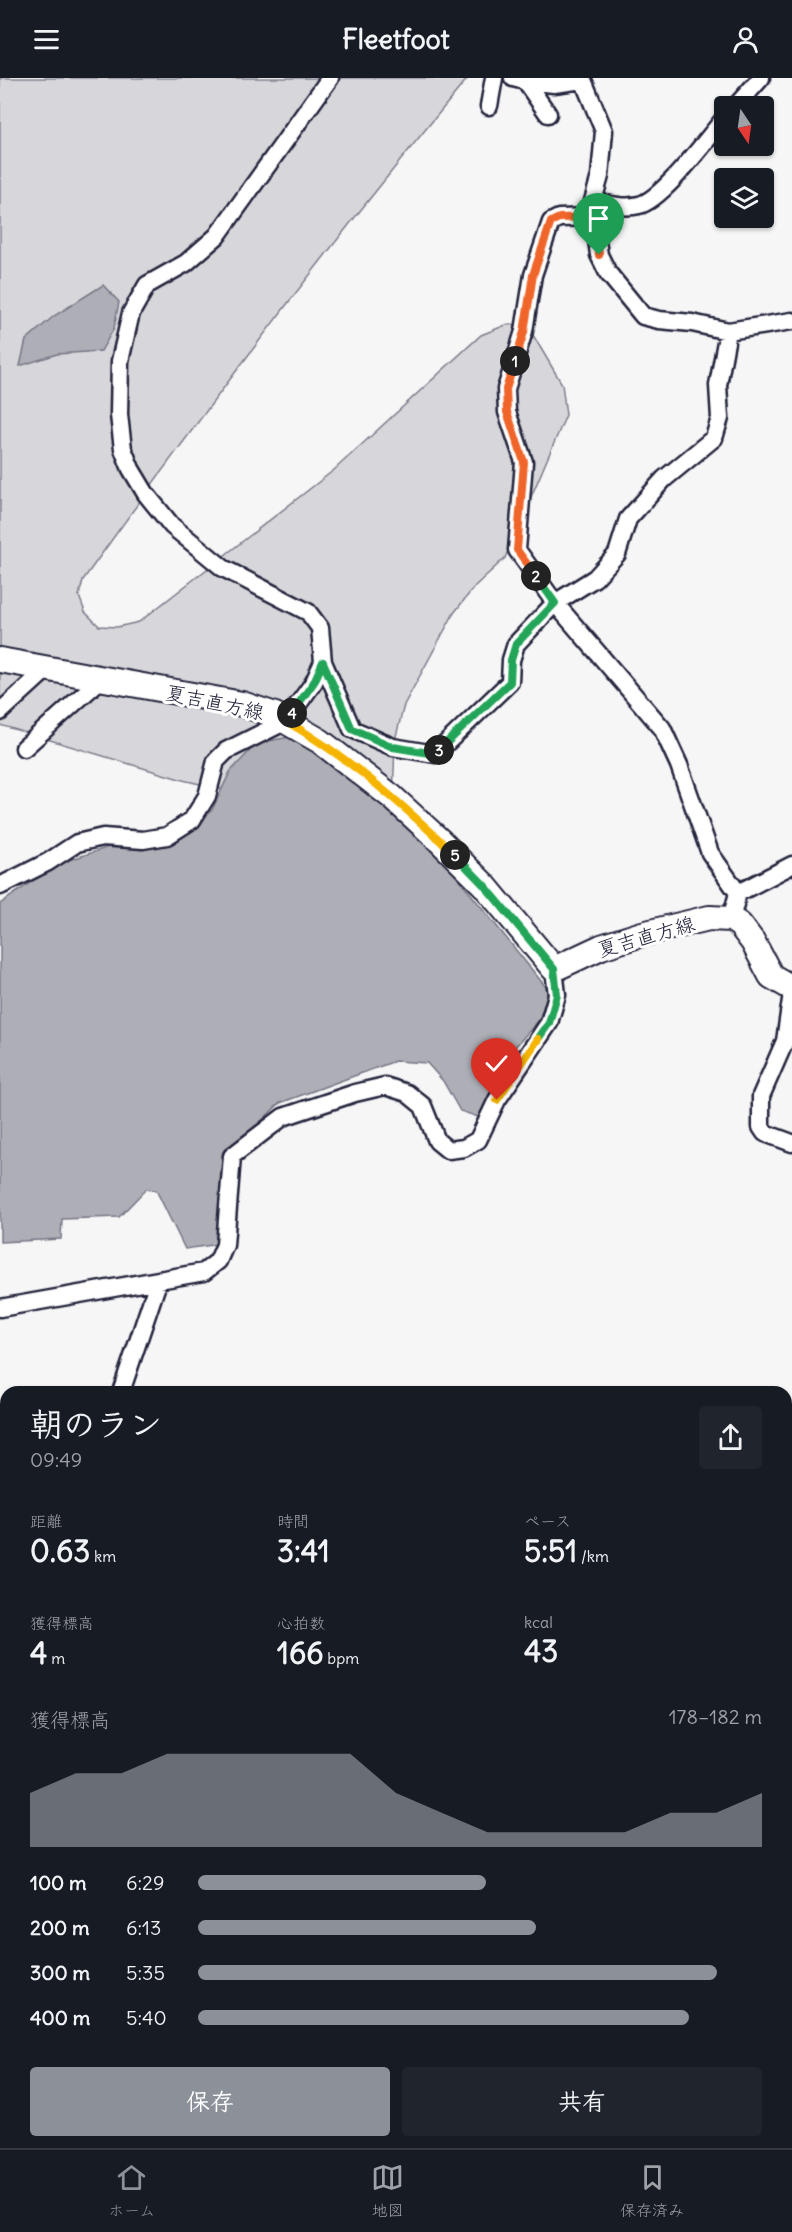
<!DOCTYPE html>
<html lang="ja">
<head>
<meta charset="utf-8">
<style>
  :root { --surface:#171b24; --page:#20242c; --text:#f1f3f6; --muted:#9ea1a6; --line:#363941; --accent:#8c9099 }
  body { margin:0; font-family:Delius,"Klee One",sans-serif; background:var(--page); color:var(--text); height:100vh; display:flex; flex-direction:column; font-size:22px; white-space:nowrap }
  * { box-sizing:border-box; margin:0 }
  p { font-size:20px; color:var(--muted) }
  .icon { flex:none; width:33px; height:33px; fill:none; stroke:currentColor; stroke-width:2; stroke-linecap:round; stroke-linejoin:round }
  .map { position:relative; flex:1; overflow:hidden }
  .panel { position:absolute; left:0px; top:1308px; width:792px; height:762px; display:flex; flex-direction:column; background:var(--surface); border-radius:18px 18px 0 0; box-shadow:0 2px 4px #0004 }
  .panel>* { flex:none }
  .needle { width:39px; rotate:167deg }
  .tools { position:absolute; left:714px; top:18px; display:grid; gap:12px }
  .tools a { display:grid; place-items:center; width:60px; height:60px; border-radius:6px; background:var(--surface); box-shadow:0 2px 4px #0004; font-size:30px }
  .pin { position:absolute; display:grid; place-items:center; width:51px; height:51px; color:#fff; margin:-62px -26px; border-radius:50% 50% 50% 0; rotate:-45deg; box-shadow:0 0 6px #0007 }
  .pin .icon { rotate:45deg }
  .km { position:absolute; width:30px; height:30px; margin:-15px; border-radius:50%; background:#222; color:#fff; font-size:16px; line-height:30px; text-align:center }
  .round { display:grid; place-items:center; flex:none; width:63px; height:63px; border-radius:6px; background:var(--page) }
  .head { display:flex; align-items:center; justify-content:space-between; height:102px; padding:0 30px }
  h1 { font-size:33px; font-weight:800; line-height:45px }
  .metrics { display:grid; grid-template-columns:repeat(3,1fr); gap:9px; height:102px; padding:6px 30px }
  .metrics div { display:grid; align-content:center }
  .metrics b { font-size:30px; font-weight:800 }
  .metrics small { font-size:16px; font-weight:400 }
  .metrics p { font-size:16px }
  .chart { height:168px; padding:12px 30px }
  .chart p { display:flex; justify-content:space-between }
  .chart svg { width:100%; height:108px; margin-top:6px; fill:var(--accent); opacity:.7 }
  .primary-button { display:flex; gap:12px; margin-top:auto; padding:12px 30px }
  .primary-button a { flex:1; height:69px; border-radius:6px; background:var(--accent); color:#fff; font-size:24px; font-weight:800; line-height:69px; text-align:center }
  .primary-button a+a { background:var(--page); color:var(--text) }
  ul { padding:0 30px; list-style:none; font-size:20px }
  li { display:grid; grid-template-columns:96px 72px 1fr; align-items:center; height:45px }
  li i { height:15px; border-radius:8px; background:var(--accent) }
  header { display:flex; justify-content:space-between; align-items:center; height:78px; padding:0 30px; background:var(--surface); font-size:27px; font-weight:800 }
  .tab-bar { display:flex; justify-content:space-around; align-items:center; height:84px; border-top:2px solid var(--line); background:var(--surface); font-size:16px; color:var(--muted) }
  .tab-bar a { display:grid; justify-items:center; gap:3px }
  .tab-bar .selected { color:var(--accent) }
  .map>svg:first-child { display:block }
</style>
</head>
<body>
<header><svg class="icon" aria-label="menu" viewBox="0 0 24 24"><path d="M4 6h16M4 12h16M4 18h16"/></svg>Fleetfoot<svg class="icon" aria-label="person" viewBox="0 0 24 24"><circle cx="12" cy="8" r="4"/><path d="M4 21q1-7 8-7t8 7"/></svg></header>
<div class="map">
<svg width="792" height="2070" viewBox="0 0 792 2070">
  <rect width="100%" height="100%" fill="#f6f6f7"/>
  <filter id="ink" filterUnits="userSpaceOnUse"><feTurbulence type="fractalNoise" baseFrequency=".0167" numOctaves="2"/><feDisplacementMap in="SourceGraphic" scale="12" xChannelSelector="R" yChannelSelector="G"/><feConvolveMatrix kernelMatrix="1 2 1 2 8 2 1 2 1" color-interpolation-filters="sRGB"/></filter>
  <g filter="url(#ink)">
    <path fill="#d7d7db" stroke="#7c7c8b" stroke-width="1.5" d="M0,0H468C333,162 205,331 83,502L79,518L85,534L99,548L117,549L139,544L334,392L481,257L506,247L519,246L525,248L533,257L562,306L566,337L505,480L475,508L454,535L404,627L395,662L393,722L381,733L300,730L183,702L0,647Z"/>
    <path fill="#aeaeb7" stroke="#767685" stroke-width="1.5" d="M103,207L119,224L114,250L101,273L57,276L20,288L26,262L54,238Z
      M301,657L437,774L549,913L539,942L491,996L494,1023L478,1039L460,1033L443,1003L427,985L395,983L280,1025L227,1076L219,1166L185,1171L156,1112L146,1111L119,1139L62,1141L61,1161L0,1164V826L57,786L115,767L174,764L212,732L230,694L257,665Z"/>
    <g fill="none" stroke-linecap="round" stroke-linejoin="round">
      <path stroke="#aeaeb7" stroke-width="27" d="M786,1823L792,1820
        M786,1867L792,1842
        M391,2064L423,2068L442,2064
        M329,2070L336,2064
        M728,2070L729,2064"/>
      <g stroke="#22223b" stroke-width="21">
        <path id="minor" d="M513,0L525,3L548,36
          M525,3L554,6L583,2L604,53L600,98L593,123C608,126 624,131 639,127C662,122 707,61 724,41
          M489,28L494,0
          M736,28L761,0
          M603,125L594,139L559,140L551,144L533,197L524,253L506,311L507,334L524,384L517,472L555,525L662,650L679,687L710,775L738,815
          M594,139L599,177L608,195L643,238L659,242L692,245L728,253L792,243
          M323,584L352,651L393,669L435,676L510,604L511,582L516,566L555,525L595,500L617,476L628,441L664,401L714,360L720,340L718,307L728,253
          M0,634L47,591
          M24,670L101,601
          M0,808L48,784L77,765L103,759L143,762L167,758L192,742L207,718L216,683L226,673L286,643L314,604L323,584L320,550L308,534L223,490L172,448L146,416L131,391L123,371L119,337L120,283L131,235L147,207L186,185L217,158L330,0
          M731,841L738,815L792,787
          M792,915L785,963L761,1018V1049L765,1055L792,1065
          M0,1230L204,1194L218,1183L225,1167L232,1078L283,1039L355,1015L385,1008L407,1015L423,1028L437,1063L448,1072L464,1070L478,1062L497,1022L549,945L557,917L554,891
          M121,1314L158,1204
          M786,1927L792,1903
          M0,1965L6,1960
          M342,2064L350,2070
          M745,2070L747,2064"/>
      </g>
      <g stroke="#22223b" stroke-width="28">
        <path id="secondary" d="M0,582L242,626L275,637L320,663L392,719L439,762L485,808L554,891L601,869L642,856L709,840L731,841L740,847L753,864L771,898L792,910"/>
      </g>
      <use href="#minor" stroke="#fff" stroke-width="16"/>
      <use href="#secondary" stroke="#fff" stroke-width="24"/>
    </g>
  </g>
  <g fill="none" stroke-linecap="round" stroke-linejoin="round" filter="url(#ink)">
    <g stroke="#fff" stroke-width="12">
      <path id="split-1" d="M515,283L524,254L533,197L551,144L559,140L594,139L599,177"/>
    </g>
    <g stroke="#fff" stroke-width="12">
      <path id="split-2" d="M515,283L506,311L507,334L524,384L517,472L536,498"/>
    </g>
    <g stroke="#fff" stroke-width="12">
      <path id="split-3" d="M439,672L510,604L511,582L516,566L555,525L536,498"/>
    </g>
    <g stroke="#fff" stroke-width="12">
      <path id="split-4" d="M292,635L314,604L323,584L352,651L393,669L435,676L439,672"/>
    </g>
    <g stroke="#fff" stroke-width="12">
      <path id="split-5" d="M292,635L286,643C348,679 404,727 455,777"/>
    </g>
    <g stroke="#fff" stroke-width="12">
      <path id="split-6" d="M455,777L485,808L554,891L557,917L549,945L538,961"/>
    </g>
    <g stroke="#fff" stroke-width="12">
      <path id="split-7" d="M497,1022L538,961"/>
    </g>
    <use href="#split-1" stroke="#f0652b" stroke-width="8"/>
    <use href="#split-2" stroke="#f0652b" stroke-width="8"/>
    <use href="#split-3" stroke="#22a559" stroke-width="8"/>
    <use href="#split-4" stroke="#22a559" stroke-width="8"/>
    <use href="#split-5" stroke="#f5b400" stroke-width="8"/>
    <use href="#split-6" stroke="#22a559" stroke-width="8"/>
    <use href="#split-7" stroke="#f5b400" stroke-width="8"/>
  </g>
  <g text-anchor="middle" dominant-baseline="central" stroke-width="6" stroke-linejoin="round" paint-order="stroke">
    <g font-size="20" fill="#22223b" stroke="#fff">
      <text transform="translate(215 624) rotate(12)">夏吉直方線</text>
      <text transform="translate(646 858) rotate(-16)">夏吉直方線</text>
    </g>
  </g>
</svg>
<div class="tools">
<a><svg class="needle" viewBox="-14 -14 28 28"><path d="M0-13l5 13h-10z" fill="#e53935"/><path d="M0 13l5-13h-10z" fill="#9ea1a6"/></svg></a>
<a><svg class="icon" aria-label="layers" viewBox="0 0 24 24"><path d="M12 4l9 5-9 5-9-5zM3 14l9 5 9-5"/></svg></a>
</div>
<div class="pin" style="left:599px;top:177px;background:#1e9e55"><svg class="icon" aria-label="arrive" viewBox="0 0 24 24"><path d="M6 21V4h12l-3 4 3 4H6"/></svg></div>
<div class="pin" style="left:497px;top:1022px;background:#d93025"><svg class="icon" aria-label="check" viewBox="0 0 24 24"><path d="M5 12l5 5 9-10"/></svg></div>
<b class="km" style="left:515px;top:283px">1</b>
<b class="km" style="left:536px;top:498px">2</b>
<b class="km" style="left:439px;top:672px">3</b>
<b class="km" style="left:292px;top:635px">4</b>
<b class="km" style="left:455px;top:777px">5</b>
<section class="panel">
<div class="head"><div><h1>朝のラン</h1><p>09:49</p></div><a class="round"><svg class="icon" aria-label="share" viewBox="0 0 24 24"><path d="M12 15V3M7 8l5-5 5 5M5 13v7h14v-7"/></svg></a></div>
<div class="metrics">
<div><p>距離</p><b>0.63<small> km</small></b></div>
<div><p>時間</p><b>3:41</b></div>
<div><p>ペース</p><b>5:51<small> /km</small></b></div>
</div>
<div class="metrics">
<div><p>獲得標高</p><b>4<small> m</small></b></div>
<div><p>心拍数</p><b>166<small> bpm</small></b></div>
<div><p>kcal</p><b>43</b></div>
</div>
<div class="chart"><p><span>獲得標高</span>178–182 m</p>
<svg viewBox="0 0 160 44" preserveAspectRatio="none"><path d="M0 44V22L10 14L20 14L30 6L40 6L50 6L60 6L70 6L80 22L90 30L100 38L110 38L120 38L130 38L140 30L150 30L160 22V44z"/></svg>
</div>
<ul>
<li><b>100 m</b>6:29<i style="width:51%"></i></li>
<li><b>200 m</b>6:13<i style="width:60%"></i></li>
<li><b>300 m</b>5:35<i style="width:92%"></i></li>
<li><b>400 m</b>5:40<i style="width:87%"></i></li>
</ul>
<div class="primary-button"><a>保存</a><a>共有</a></div>
</section>
</div>
<nav class="tab-bar">
<a class="selected"><svg class="icon" aria-label="home" viewBox="0 0 24 24"><path d="M3 11l9-7 9 7M6 9v11h12V9"/></svg>ホーム</a>
<a><svg class="icon" aria-label="map" viewBox="0 0 24 24"><path d="M3 6l6-2 6 2 6-2v14l-6 2-6-2-6 2zM9 4v14M15 6v14"/></svg>地図</a>
<a><svg class="icon" aria-label="saved" viewBox="0 0 24 24"><path d="M7 4h10v16l-5-4-5 4z"/></svg>保存済み</a>
</nav>
</body>
</html>
